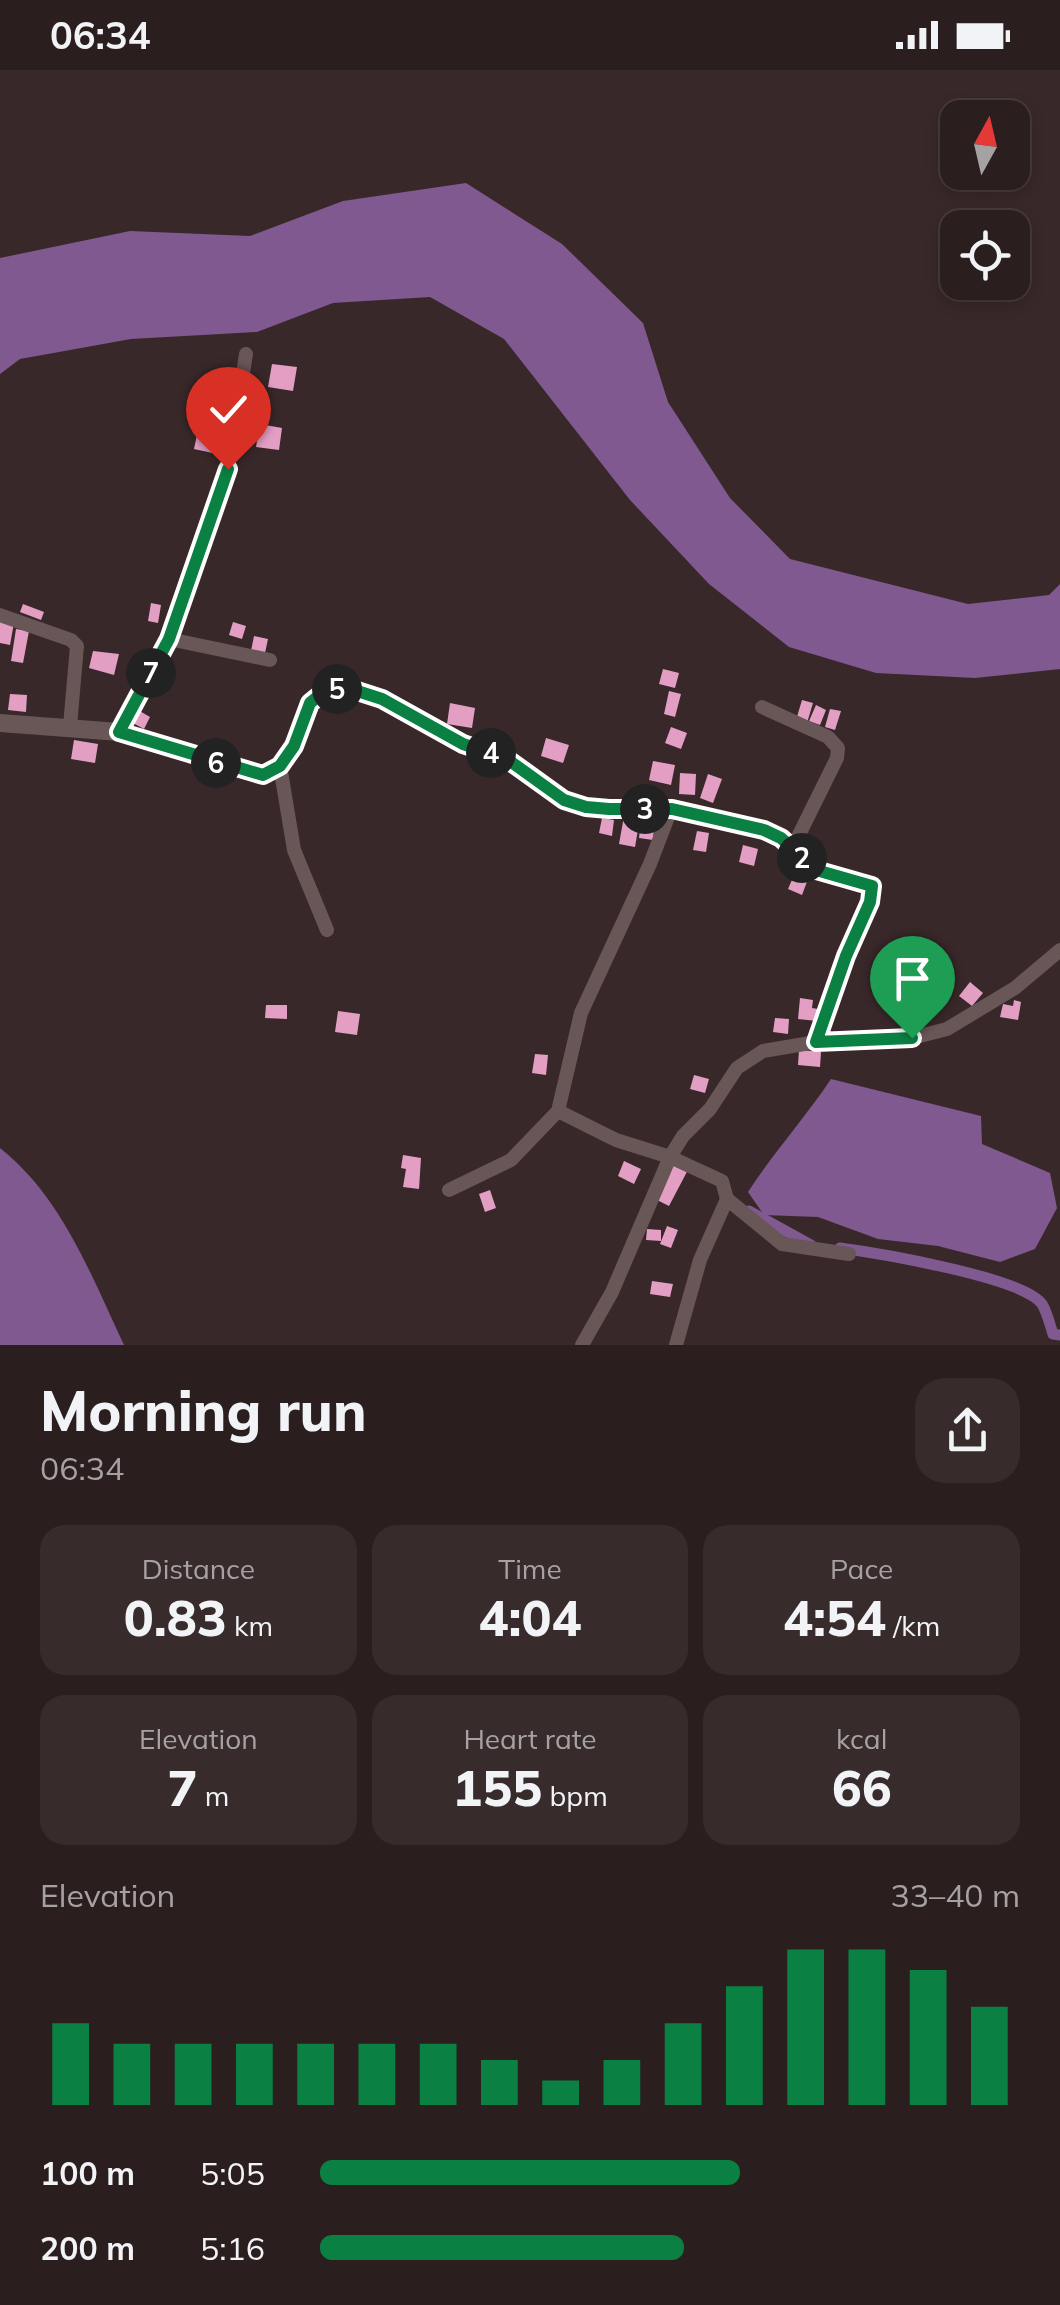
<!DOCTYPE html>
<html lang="en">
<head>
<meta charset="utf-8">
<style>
  :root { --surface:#2b1e1f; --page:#372b2c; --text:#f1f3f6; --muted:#a6a2a4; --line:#473c3d; --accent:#0b8043 }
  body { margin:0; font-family:Mulish,sans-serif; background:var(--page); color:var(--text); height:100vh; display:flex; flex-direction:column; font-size:38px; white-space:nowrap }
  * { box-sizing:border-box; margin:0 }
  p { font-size:32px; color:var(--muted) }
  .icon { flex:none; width:55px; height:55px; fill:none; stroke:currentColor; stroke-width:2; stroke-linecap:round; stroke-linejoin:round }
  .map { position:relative; height:1275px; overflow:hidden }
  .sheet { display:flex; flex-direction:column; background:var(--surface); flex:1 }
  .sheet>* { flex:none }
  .needle { width:65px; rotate:8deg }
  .buttons { position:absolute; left:940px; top:30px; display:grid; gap:20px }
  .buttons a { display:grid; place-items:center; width:90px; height:90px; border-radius:20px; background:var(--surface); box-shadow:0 5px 15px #0003,0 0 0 2px var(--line); font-size:50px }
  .pin { position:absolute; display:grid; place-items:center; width:85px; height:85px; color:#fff; margin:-102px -42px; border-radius:50% 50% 50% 0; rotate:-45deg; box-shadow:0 0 10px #0007 }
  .pin .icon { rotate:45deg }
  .km { position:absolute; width:50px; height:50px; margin:-25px; border-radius:50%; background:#222; color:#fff; font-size:28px; line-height:50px; text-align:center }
  .round { display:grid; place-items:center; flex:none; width:105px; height:105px; border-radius:30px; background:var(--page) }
  .summary { display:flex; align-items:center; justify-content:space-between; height:170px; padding:0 40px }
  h1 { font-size:55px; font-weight:800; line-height:75px }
  .metrics { display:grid; grid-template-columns:repeat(3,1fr); gap:15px; height:170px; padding:10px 40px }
  .metrics div { display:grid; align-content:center; border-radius:25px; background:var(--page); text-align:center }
  .metrics b { font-size:50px; font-weight:800 }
  .metrics small { font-size:28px; font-weight:400 }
  .metrics p { font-size:28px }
  .chart { height:280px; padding:20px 40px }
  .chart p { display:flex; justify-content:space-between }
  .chart svg { width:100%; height:180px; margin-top:10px; stroke:var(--accent); stroke-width:6 }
  ul { padding:0 40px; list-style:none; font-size:32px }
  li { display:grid; grid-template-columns:160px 120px 1fr; align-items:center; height:75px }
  li i { height:25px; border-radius:12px; background:var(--accent) }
  .status { display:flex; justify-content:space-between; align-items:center; height:70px; padding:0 50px; background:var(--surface); direction:ltr }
  .status svg { height:28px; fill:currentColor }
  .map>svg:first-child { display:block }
</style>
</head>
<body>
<div class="status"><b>06:34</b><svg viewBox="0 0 49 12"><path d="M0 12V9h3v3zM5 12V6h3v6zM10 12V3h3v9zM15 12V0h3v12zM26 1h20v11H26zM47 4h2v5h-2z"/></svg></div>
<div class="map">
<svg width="1060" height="1275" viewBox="0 0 1060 1275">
  <rect width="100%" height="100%" fill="#392829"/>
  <path fill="#7f5990" d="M466,113L562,174L643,253L668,332L730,428L790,489L968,534L1049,525L1060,514V599L975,608L876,603L789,577L709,514L630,430L504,269L430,227L333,233L257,262L131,269L20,289L0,304V188L130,161L250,166L343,131Z
    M831,1009L981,1046L982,1074L1050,1103L1057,1138L1035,1179L1000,1192L938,1176L878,1169L818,1147L764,1145L748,1122C774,1082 805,1048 831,1009Z
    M0,1078C62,1127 91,1205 124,1275H0Z"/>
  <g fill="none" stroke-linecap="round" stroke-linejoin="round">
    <path stroke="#7f5990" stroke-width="11" d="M749,1141L811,1175
      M840,1178C877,1183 1022,1207 1042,1234C1047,1242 1050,1255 1053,1264L1060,1265"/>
  </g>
  <path fill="#e39ec4" d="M272,294L297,297L293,321L268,317Z
    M207,317L229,319L226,343L204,340Z
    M260,354L282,358L279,380L256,377Z
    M198,360L226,368L222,385L194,379Z
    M151,533L161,535L158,553L148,551Z
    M23,534L44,542L41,550L20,542Z
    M0,551L14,553L10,575L0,573Z
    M233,552L246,556L242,569L229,565Z
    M16,559L29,561L23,593L11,591Z
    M254,566L268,569L265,583L251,581Z
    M93,581L119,584L114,605L89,598Z
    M663,599L679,603L675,618L659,614Z
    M669,621L681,624L675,647L664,644Z
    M10,624L27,625L26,642L8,640Z
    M802,630L813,633L807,653L796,650Z
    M450,633L475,638L472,658L447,654Z
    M816,635L826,640L820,655L809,651Z
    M830,639L841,641L835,660L825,657Z
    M138,640L150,647L144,659L131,652Z
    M671,657L687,663L681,679L665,673Z
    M546,668L569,675L563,693L541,686Z
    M74,670L98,674L95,693L71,689Z
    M653,691L675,695L671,715L649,710Z
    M680,703L696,704L695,725L679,724Z
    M708,704L722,709L713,733L700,728Z
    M642,741L655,747L653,770L639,768Z
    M624,746L640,748L635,777L619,774Z
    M602,748L614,750L612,766L599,763Z
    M697,761L709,763L706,782L693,780Z
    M743,775L758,779L754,796L739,792Z
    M795,803L808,809L802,825L788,819Z
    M970,912L983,923L972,936L959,926Z
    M800,928L813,930L812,938L818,939L817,951L798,949Z
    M1014,930L1021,932L1018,950L1000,947L1003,934L1013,936Z
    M266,935H287V949L265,948Z
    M338,941L360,944L357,965L335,962Z
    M775,948L789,949L788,964L773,962Z
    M799,980L821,982L820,997L798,995Z
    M535,984L548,985L546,1005L532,1003Z
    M694,1005L709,1009L705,1023L690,1019Z
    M403,1085L421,1088L419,1119L403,1117L406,1099L401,1098Z
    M675,1089L690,1096L669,1136L655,1129Z
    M624,1091L641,1099L634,1114L618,1106Z
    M490,1120L496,1138L485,1142L479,1124Z
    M667,1156L678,1160L671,1178L660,1174Z
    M647,1159L661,1160V1171L646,1170Z
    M652,1211L673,1214L670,1227L650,1224Z"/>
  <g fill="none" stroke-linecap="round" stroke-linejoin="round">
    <path stroke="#695657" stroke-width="14" d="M0,545L71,570L77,576L70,656
      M169,569L270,590
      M762,637L828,667L838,678L837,688L792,779
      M119,662L169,569L228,399L246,284
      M280,696L294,780L327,860
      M816,972L846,887L870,832L872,816
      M558,1041L616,1070L670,1087L722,1111L727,1129L700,1190L676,1275
      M449,1120L511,1090L558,1041L581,943L650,794L671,739
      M727,1129L782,1174L849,1184
      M582,1275L612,1222L670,1087L683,1066L710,1039L737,998L763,981L816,972L912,968L947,959L1015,918L1060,880"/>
    <path stroke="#695657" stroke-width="18" d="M0,653L119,662L263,705L280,696L294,676L310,633L326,620L347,618L382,629L463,674L507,689L564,729L586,737L609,739H671L764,761L781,769L816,800L872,816"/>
  </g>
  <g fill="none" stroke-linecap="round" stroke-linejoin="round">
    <g stroke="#fff" stroke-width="20">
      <path id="route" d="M228,399L169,569L119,662L263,705L280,696L294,676L310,633L326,620L348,618L382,629L463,674L507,689L564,730L586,737L609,739H672L764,760L781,768L816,800L872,816L870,832L846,886L816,972L912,968"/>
    </g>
    <use href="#route" stroke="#0b8043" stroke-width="12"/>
  </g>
</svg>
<div class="buttons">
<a><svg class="needle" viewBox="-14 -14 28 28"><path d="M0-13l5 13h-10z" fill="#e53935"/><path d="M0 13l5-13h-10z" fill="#a6a2a4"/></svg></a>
<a><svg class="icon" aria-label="locate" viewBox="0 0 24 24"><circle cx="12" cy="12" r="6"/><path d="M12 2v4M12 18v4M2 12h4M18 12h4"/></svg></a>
</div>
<div class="pin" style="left:912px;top:968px;background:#1e9e55"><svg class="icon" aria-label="arrive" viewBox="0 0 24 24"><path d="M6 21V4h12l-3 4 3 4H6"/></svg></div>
<div class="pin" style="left:228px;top:399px;background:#d93025"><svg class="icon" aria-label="check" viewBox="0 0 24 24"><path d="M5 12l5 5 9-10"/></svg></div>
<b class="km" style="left:802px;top:788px">2</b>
<b class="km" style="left:645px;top:739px">3</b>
<b class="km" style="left:491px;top:683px">4</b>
<b class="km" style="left:337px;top:619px">5</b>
<b class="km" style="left:216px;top:693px">6</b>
<b class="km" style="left:151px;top:603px">7</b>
</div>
<section class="sheet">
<div class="summary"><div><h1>Morning run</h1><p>06:34</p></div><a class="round"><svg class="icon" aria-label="share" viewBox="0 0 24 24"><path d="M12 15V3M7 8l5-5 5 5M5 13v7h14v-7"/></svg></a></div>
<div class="metrics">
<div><p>Distance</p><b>0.83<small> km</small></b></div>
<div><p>Time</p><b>4:04</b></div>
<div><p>Pace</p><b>4:54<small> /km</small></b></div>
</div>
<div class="metrics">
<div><p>Elevation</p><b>7<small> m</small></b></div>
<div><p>Heart rate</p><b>155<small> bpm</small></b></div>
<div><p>kcal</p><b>66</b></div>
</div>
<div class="chart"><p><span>Elevation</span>33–40 m</p>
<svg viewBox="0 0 160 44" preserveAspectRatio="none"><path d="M5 44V24M15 44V29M25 44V29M35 44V29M45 44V29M55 44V29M65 44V29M75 44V33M85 44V38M95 44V33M105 44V24M115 44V15M125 44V6M135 44V6M145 44V11M155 44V20"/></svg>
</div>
<ul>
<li><b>100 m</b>5:05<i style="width:60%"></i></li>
<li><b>200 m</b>5:16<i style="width:52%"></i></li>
</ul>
</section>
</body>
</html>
